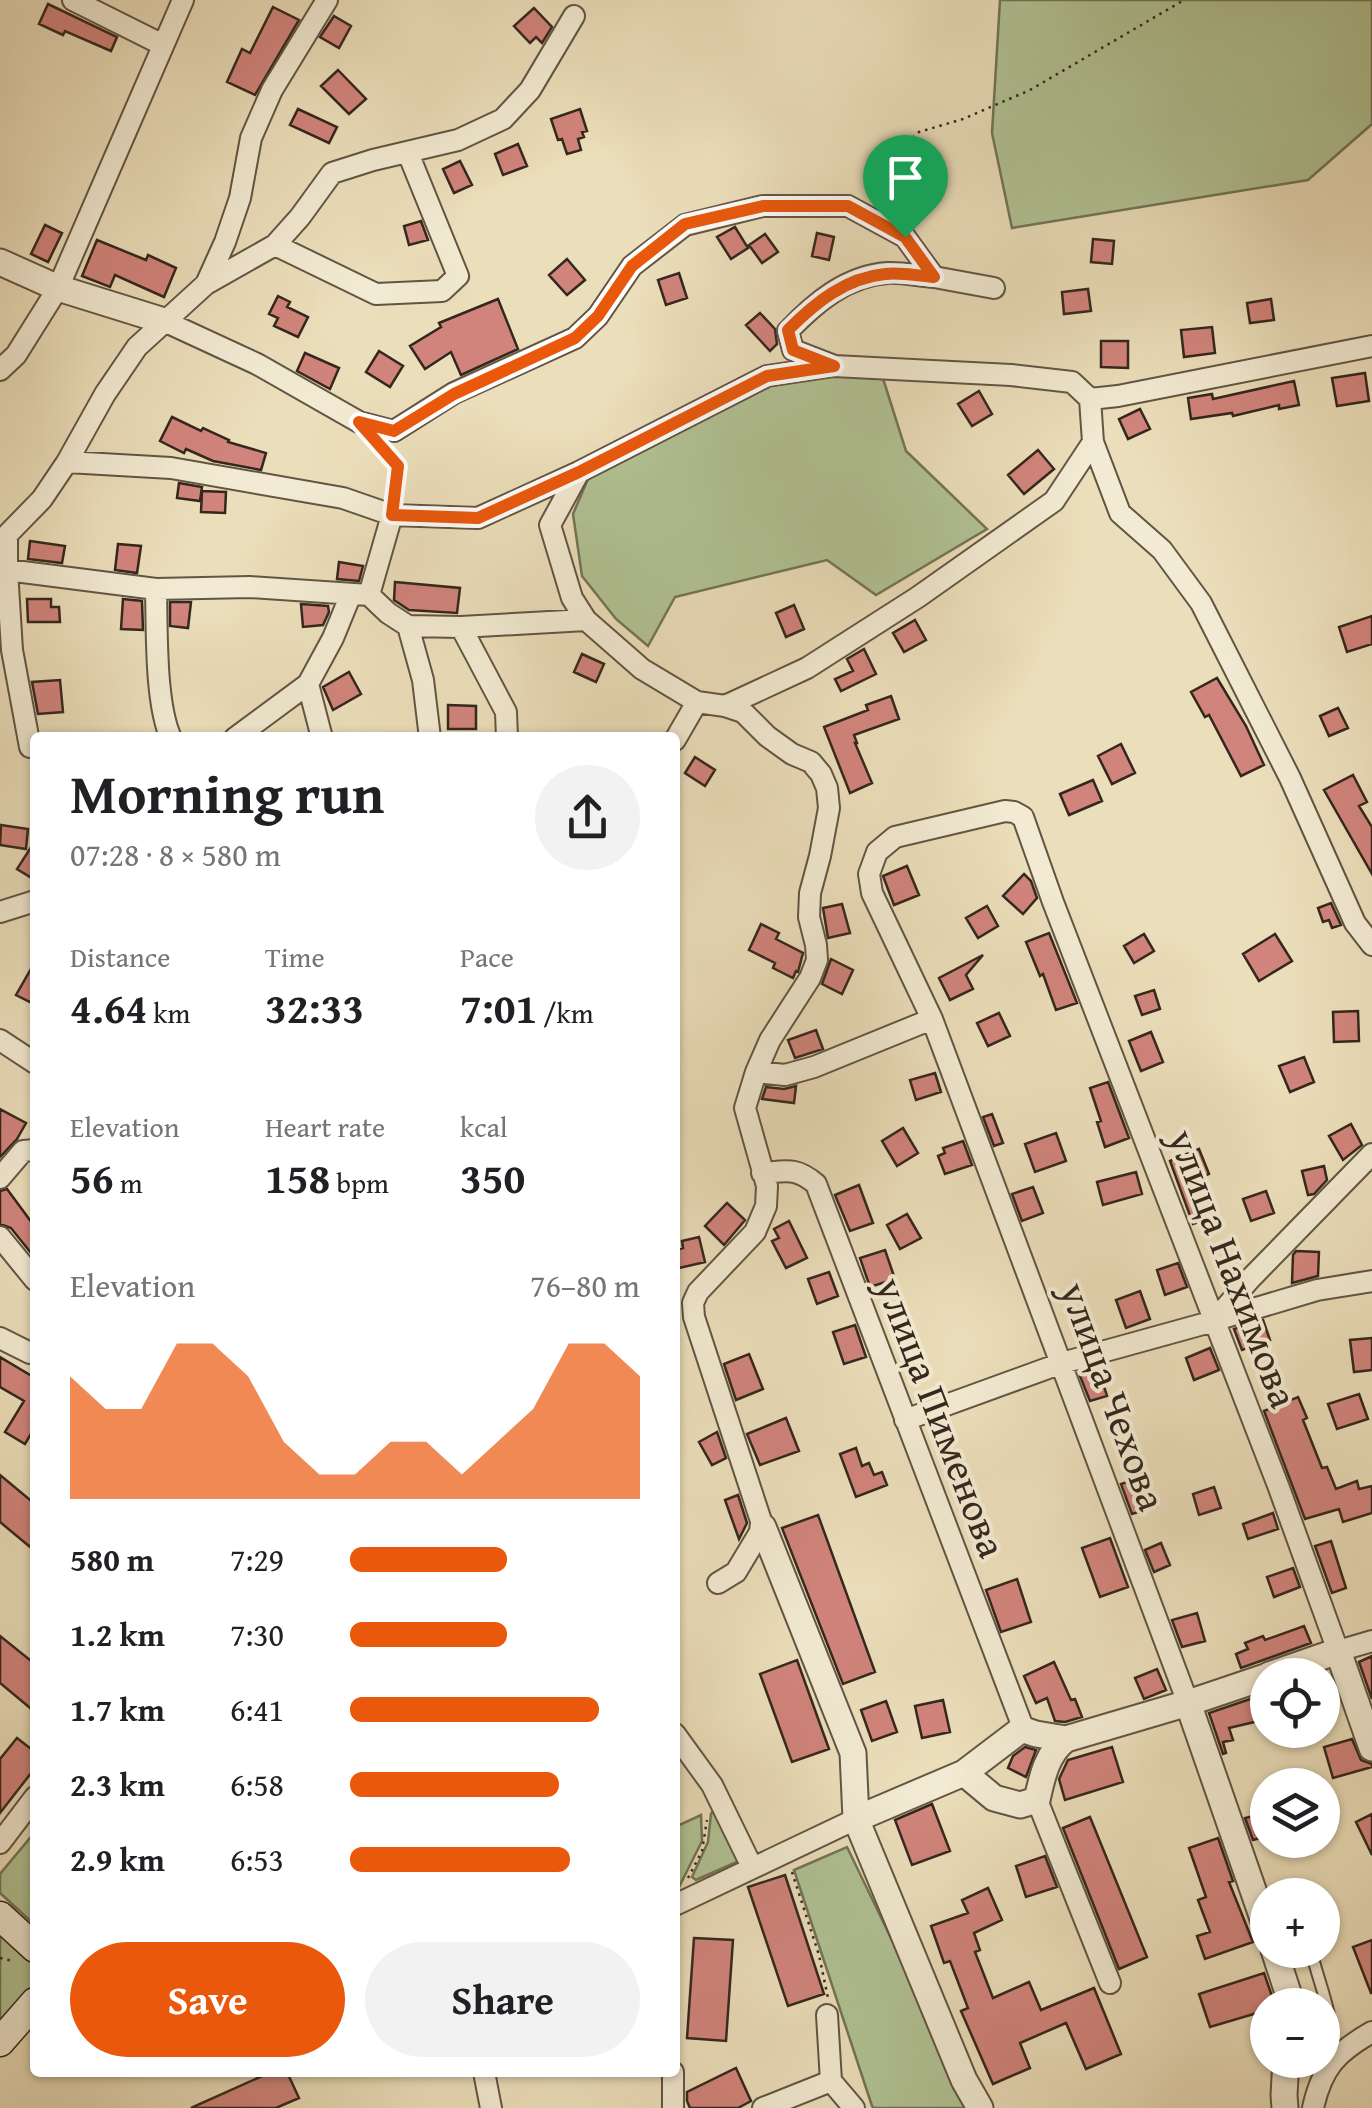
<!DOCTYPE html>
<html lang="en">
<head>
<meta charset="utf-8">
<style>
  :root { --surface:#fff; --page:#f2f2f2; --text:#202124; --muted:#757577; --accent:#ea580c }
  body { margin:0; font-family:"Gentium Book Plus",serif; background:var(--page); color:var(--text); height:100vh; display:flex; flex-direction:column; font-size:38px; white-space:nowrap }
  * { box-sizing:border-box; margin:0 }
  p { font-size:32px; color:var(--muted) }
  .icon { flex:none; width:55px; height:55px; fill:none; stroke:currentColor; stroke-width:2; stroke-linecap:round; stroke-linejoin:round }
  .map { position:relative; flex:1; overflow:hidden }
  .details { position:absolute; left:30px; top:732px; width:650px; height:1345px; display:flex; flex-direction:column; background:var(--surface); border-radius:10px; box-shadow:0 2px 8px #0004 }
  .details>* { flex:none }
  .tools { position:absolute; left:1250px; top:1658px; display:grid; gap:20px }
  .tools a { display:grid; place-items:center; width:90px; height:90px; border-radius:50%; background:var(--surface); box-shadow:0 2px 8px #0004; font-size:50px }
  .pin { position:absolute; display:grid; place-items:center; width:85px; height:85px; color:#fff; margin:-102px -42px; border-radius:50% 50% 50% 0; rotate:-45deg; box-shadow:0 0 10px #0007 }
  .pin .icon { rotate:45deg }
  .round { display:grid; place-items:center; flex:none; width:105px; height:105px; border-radius:52px; background:var(--page) }
  .headline { display:flex; align-items:center; justify-content:space-between; height:170px; padding:0 40px }
  h1 { font-size:55px; font-weight:700; line-height:75px }
  .stats { display:grid; grid-template-columns:repeat(3,1fr); gap:15px; height:170px; padding:10px 40px }
  .stats div { display:grid; align-content:center }
  .stats b { font-size:42px; font-weight:700 }
  .stats small { font-size:28px; font-weight:400 }
  .stats p { font-size:28px }
  .chart { height:280px; padding:20px 40px }
  .chart p { display:flex; justify-content:space-between }
  .chart svg { width:100%; height:180px; margin-top:10px; fill:var(--accent); opacity:.7 }
  .primary-button { display:flex; gap:20px; margin-top:auto; padding:20px 40px }
  .primary-button a { flex:1; height:115px; border-radius:60px; background:var(--accent); color:#fff; font-size:40px; font-weight:700; line-height:115px; text-align:center }
  .primary-button a+a { background:var(--page); color:var(--text) }
  ul { padding:0 40px; list-style:none; font-size:32px }
  li { display:grid; grid-template-columns:160px 120px 1fr; align-items:center; height:75px }
  li i { height:25px; border-radius:12px; background:var(--accent) }
  .map>svg:first-child { display:block }
</style>
</head>
<body>
<div class="map">
<svg width="1372" height="2108" viewBox="0 0 1372 2108">
  <rect width="100%" height="100%" fill="#ebdeba"/>
  <filter id="stains"><feTurbulence type="fractalNoise" baseFrequency=".002" numOctaves="4"/><feColorMatrix values="0 0 0 0 .2 0 0 0 0 .09 0 0 0 0 .02 0 0 0 .5 -.17"/></filter>
  <radialGradient id="worn" r=".72"><stop offset=".6" stop-color="#630" stop-opacity="0"/><stop offset="1" stop-color="#630" stop-opacity=".3"/></radialGradient>
  <path fill="#b1c294" stroke="#727458" stroke-width="2.5" d="M1000,0H1372V124L1308,180L1012,228L992,133Z
    M880,369L906,451L987,529L876,595L827,560L675,597L648,646L616,619L582,576L573,514L591,472L776,379Z
    M716,1806L741,1860L696,1880L692,1877L708,1842L711,1814Z
    M701,1815L702,1841L679,1887L675,1889V1827Z
    M35,1832V1925L0,1893V1874Z
    M847,1847L973,2108H874L872,2106L794,1870Z
    M0,1935L35,1965V1989L0,2029Z"/>
  <path fill="#d1847c" stroke="#34271d" stroke-width="2.5" d="M48,4L117,37L111,51L65,31L63,35L39,24Z
    M273,7L299,20L255,95L227,82L242,49L250,53Z
    M534,8L552,27L542,43L536,37L530,43L514,26Z
    M334,16L351,26L339,48L320,37Z
    M338,70L366,99L349,114L321,86Z
    M298,109L337,127L329,143L290,125Z
    M580,109L587,131L582,132L584,137L578,139L581,150L567,154L562,139L558,140L551,119Z
    M518,144L527,166L503,175L495,154Z
    M460,161L472,185L454,193L443,169Z
    M421,221L428,240L409,245L404,226Z
    M45,225L62,233L48,262L31,254Z
    M735,227L748,248L731,259L717,237Z
    M817,233L834,237L829,260L812,256Z
    M765,234L778,252L762,263L749,245Z
    M1093,239L1114,241L1112,264L1091,262Z
    M97,240L146,260L148,255L176,268L164,297L115,275L110,287L82,276Z
    M567,259L585,280L567,295L549,275Z
    M679,273L687,298L666,305L658,280Z
    M1088,289L1091,311L1064,314L1062,292Z
    M278,296L290,302L287,307L308,317L298,337L274,326L278,318L269,314Z
    M498,299L518,349L461,375L451,352L425,369L410,346L441,327L439,323Z
    M1271,299L1274,320L1250,323L1247,303Z
    M760,313L775,329L777,344L770,351L746,325Z
    M1212,327L1215,353L1184,357L1181,330Z
    M1101,341H1128V368L1101,367Z
    M379,351L403,366L390,387L366,372Z
    M305,353L339,368L330,389L297,371Z
    M1365,373L1369,401L1337,406L1332,378Z
    M1294,381L1299,405L1279,409V405L1233,416L1232,413L1191,419L1188,398L1212,394L1213,399Z
    M979,391L992,414L972,426L958,404Z
    M1140,409L1150,429L1128,439L1119,419Z
    M172,417L201,431L203,428L229,440L228,442L266,453L261,470L213,461L186,449L184,453L160,441Z
    M1038,450L1054,469L1024,494L1008,475Z
    M179,483L202,487L200,501L177,498Z
    M202,491L226,492L225,513L201,512Z
    M30,541L65,546L62,563L28,559Z
    M118,544L141,546L137,573L115,570Z
    M339,562L363,566L359,581L337,579Z
    M395,582L460,588L457,613L409,610L394,600Z
    M27,599H51V607H59L60,622H28Z
    M123,599L142,601L143,630L121,629Z
    M170,602H191L188,628L170,626Z
    M301,604L328,606L329,612L323,625L303,627Z
    M794,605L804,629L786,637L776,613Z
    M1372,616V644L1347,652L1339,627Z
    M915,620L926,640L904,652L893,633Z
    M864,649L876,674L841,691L835,679L853,671L847,659Z
    M582,654L604,664L596,682L574,672Z
    M349,672L361,694L333,710L323,687Z
    M1217,678L1246,726L1264,765L1241,776L1209,715L1205,717L1191,692Z
    M60,680L63,712L38,714L32,682Z
    M891,696L899,719L854,735L857,743H855L872,783L850,793L824,727L868,710L866,705Z
    M448,705L476,706V729H448Z
    M1338,708L1348,728L1329,736L1320,716Z
    M1121,744L1135,773L1112,784L1098,756Z
    M695,757L715,770L705,786L685,773Z
    M1353,775L1367,802L1359,806L1372,827V874L1324,790Z
    M1093,780L1102,801L1069,815L1060,794Z
    M1,825L28,829L26,849L0,845Z
    M35,841V880L17,869Z
    M907,866L919,895L894,905L883,876Z
    M1024,874L1031,881L1037,898L1023,914L1003,896Z
    M1331,903L1341,925L1332,928L1329,920L1323,922L1318,908Z
    M842,904L850,933L828,938L823,908Z
    M987,906L998,926L978,938L966,918Z
    M761,924L779,933L776,939L803,953L798,972L796,971L793,978L773,968L775,963L749,950Z
    M1049,933L1077,1003L1056,1010L1043,974L1040,976L1026,942Z
    M1144,934L1154,951L1134,963L1124,946Z
    M1275,934L1292,961L1259,981L1243,954Z
    M983,955L966,975L973,989L950,1000L939,978Z
    M831,959L853,970L842,994L822,984Z
    M35,962V994L30,1002L16,995Z
    M1154,990L1160,1009L1142,1015L1135,996Z
    M1358,1011L1359,1041L1334,1042L1333,1012Z
    M999,1013L1010,1036L988,1046L977,1023Z
    M816,1030L823,1049L795,1058L788,1040Z
    M1151,1032L1163,1062L1141,1071L1129,1041Z
    M1304,1057L1314,1082L1290,1092L1279,1066Z
    M935,1073L941,1092L916,1100L910,1080Z
    M1108,1082L1129,1138L1105,1147L1097,1122L1101,1121L1090,1088Z
    M796,1086L794,1103L762,1099L766,1087L784,1089Z
    M0,1109L26,1123L17,1139L0,1157Z
    M992,1114L1003,1143L994,1146L983,1117Z
    M1351,1124L1362,1145L1343,1160L1329,1136Z
    M903,1128L918,1153L897,1166L882,1141Z
    M1056,1133L1066,1161L1035,1172L1025,1144Z
    M963,1141L972,1165L945,1174L938,1156L945,1153L943,1148Z
    M1199,1149L1209,1174L1203,1177L1216,1216L1193,1224L1170,1161Z
    M1324,1166L1327,1180L1314,1194L1308,1195L1302,1171Z
    M1136,1172L1142,1194L1103,1205L1097,1182Z
    M859,1185L873,1223L850,1231L835,1195Z
    M1033,1187L1043,1213L1022,1221L1012,1194Z
    M7,1189L35,1227V1258L11,1228L0,1224V1191Z
    M1266,1191L1274,1213L1251,1221L1243,1199Z
    M727,1203L745,1220L724,1245L705,1226Z
    M907,1214L921,1238L900,1249L887,1225Z
    M789,1221L807,1258L786,1268L772,1241L779,1238L774,1229Z
    M699,1237L705,1262L675,1269V1250L683,1248L682,1241Z
    M885,1250L895,1279L870,1287L860,1258Z
    M1296,1251L1319,1252L1318,1276L1292,1283L1293,1255Z
    M1178,1263L1187,1287L1165,1295L1157,1270Z
    M829,1272L838,1296L817,1304L808,1279Z
    M1140,1291L1150,1319L1126,1328L1116,1300Z
    M1263,1320L1270,1340L1242,1350L1234,1329Z
    M855,1325L866,1357L844,1364L833,1332Z
    M1372,1338V1370L1354,1372L1350,1340Z
    M1210,1348L1219,1370L1194,1380L1186,1358Z
    M749,1354L763,1389L736,1400L724,1364Z
    M0,1357L35,1378V1427L25,1444L5,1432L24,1401L0,1387Z
    M1099,1370L1107,1396L1090,1401L1080,1376Z
    M1359,1394L1368,1419L1337,1429L1328,1404Z
    M1298,1397L1307,1418L1303,1420L1322,1468L1327,1467L1336,1489L1357,1481L1359,1489L1372,1486V1513L1343,1522L1339,1509L1305,1519L1264,1411Z
    M786,1418L799,1451L760,1465L747,1434Z
    M717,1432L726,1458L712,1465L699,1442Z
    M856,1448L862,1466L869,1463L874,1475L882,1472L887,1485L856,1497L840,1454Z
    M0,1475L35,1504V1551L0,1522Z
    M1146,1476L1156,1507L1132,1514L1121,1484Z
    M1214,1487L1221,1508L1199,1515L1193,1494Z
    M738,1495L747,1523L739,1539L725,1500Z
    M1273,1513L1278,1529L1248,1539L1243,1524Z
    M818,1515L875,1672L843,1684L782,1528Z
    M1110,1538L1128,1587L1100,1597L1082,1548Z
    M1331,1541L1346,1588L1332,1593L1315,1546Z
    M1161,1543L1170,1565L1154,1572L1145,1550Z
    M1293,1568L1300,1587L1274,1597L1267,1577Z
    M1017,1579L1031,1622L1001,1632L986,1590Z
    M1197,1613L1205,1641L1182,1647L1172,1620Z
    M1304,1626L1311,1643L1241,1668L1236,1654L1248,1649L1245,1643L1263,1636L1265,1640Z
    M0,1636L35,1664V1712L0,1683Z
    M1372,1656V1699L1359,1662Z
    M797,1660L829,1749L792,1762L760,1674Z
    M1054,1662L1071,1700L1075,1699L1082,1717L1065,1722L1055,1721L1047,1698L1036,1703L1024,1676Z
    M1157,1669L1166,1690L1144,1699L1135,1678Z
    M1268,1693V1729L1263,1720L1229,1728L1233,1740L1223,1742L1226,1753L1223,1754L1209,1713Z
    M943,1700L950,1732L922,1738L915,1706Z
    M886,1701L897,1732L872,1741L861,1710Z
    M17,1738L35,1752V1768L0,1813V1759Z
    M1352,1739L1361,1760L1372,1764V1767L1333,1778L1324,1747Z
    M1025,1747L1036,1750L1026,1777L1008,1768L1013,1756Z
    M1112,1747L1123,1782L1065,1800L1059,1779L1068,1760Z
    M932,1804L950,1851L912,1865L895,1820Z
    M1268,1812V1836L1253,1840L1245,1818Z
    M1372,1814V1855L1356,1822Z
    M1090,1817L1147,1957L1119,1969L1063,1828Z
    M1218,1838L1233,1881L1229,1882L1253,1942L1205,1959L1197,1936L1210,1932L1198,1900L1206,1897L1189,1848Z
    M1045,1856L1057,1887L1026,1897L1016,1866Z
    M785,1875L824,1994L788,2006L748,1887Z
    M988,1888L1002,1920L974,1933L980,1950L975,1952L993,1998L1029,1982L1041,2010L1094,1988L1121,2054L1086,2069L1066,2023L1020,2043L1030,2068L993,2084L961,2011L968,2008L950,1961L944,1963L931,1926L968,1913L962,1900Z
    M694,1938L733,1940L726,2041L687,2038Z
    M1372,1940V1993H1371L1353,1947Z
    M1264,1973L1275,2005H1268V2037L1265,2038L1257,2013L1210,2027L1199,1994Z
    M736,2068L751,2101L738,2108H690L687,2101V2092Z
    M271,2072H287L299,2098L276,2108H191Z"/>
  <g fill="none" stroke-linecap="round" stroke-linejoin="round">
    <g stroke="#625544" stroke-width="14">
      <path id="service" d="M1296,1886L1298,1895
        M1311,1950C1319,1986 1338,2022 1330,2059"/>
    </g>
    <g stroke="#625544" stroke-width="24">
      <path id="minor" d="M73,0L163,45
        M275,245L376,294L442,291L458,276L408,153
        M206,284L275,245L300,217L332,173L373,160L458,140L503,119L530,90L574,16
        M164,321L257,364L359,422L394,431L454,393L575,338L598,316L632,266L685,225L763,206H848L905,237L934,277L994,288
        M832,365L793,350L788,331C815,303 846,276 887,273C902,272 919,276 934,277
        M0,370L16,355L58,288L183,0
        M1093,442L1120,513L1162,550L1201,603L1290,778L1355,923L1372,945
        M67,462L171,468L343,498L392,515L478,518L579,472L767,376L834,366L1011,375L1072,382L1090,399L1118,396L1372,346
        M579,472L550,525L572,598L586,620L642,669L697,702L725,706L743,712L767,736L792,754L811,762L821,774L827,788L829,808L820,856L810,893L809,917L816,945L817,960L810,978L770,1040L756,1072L745,1108L767,1186L766,1206L755,1232L698,1292L693,1303L694,1317L763,1527L736,1572L718,1583
        M7,535L42,499L67,462L105,394L137,347L206,284L225,242L240,198L251,138L272,90L327,0
        M7,535V570L156,589L250,587L369,595L388,613L408,626L461,627L586,620
        M7,570L12,650L30,747
        M156,589C157,628 155,704 171,738
        M369,595L392,515
        M408,626L423,680L430,738
        M461,627L506,712L507,738
        M308,684L322,738
        M725,706L807,668L918,597L1054,501L1093,442L1090,399
        M235,738L308,684L333,638L351,594
        M675,740L697,702
        M0,912L35,901
        M0,1040L35,1063
        M756,1072L785,1075L814,1067L932,1019
        M762,1173C787,1171 796,1167 816,1184L1024,1730
        M0,1178L23,1151L35,1150
        M0,1237L35,1280
        M1216,1320L1317,1290L1372,1281
        M0,1338L30,1353
        M905,1420L1062,1363L1214,1321L1250,1279L1372,1154
        M1188,1703L932,1019L872,893L869,874L877,852L895,837L1005,811L1014,812L1023,817L1053,902L1279,1488L1338,1651L1372,1641
        M675,1734L712,1785L752,1867
        M1037,1800L1110,1983
        M0,1843L35,1797
        M675,1905L856,1819
        M827,2015L831,2081L854,2108
        M484,2072L491,2108
        M673,2072V2108
        M763,2108L831,2081
        M1313,2108C1322,2067 1337,2052 1372,2032"/>
    </g>
    <g stroke="#625544" stroke-width="29">
      <path id="tertiary" d="M0,262L58,288L164,321
        M763,1527L853,1753L856,1819L964,2080L980,2108
        M1269,1675L1338,1651L1372,1748
        M1188,1703L1268,1933
        M1066,1739L1188,1703L1268,1676
        M856,1819L964,1773L1018,1732L1024,1730L1036,1734L1066,1739C1047,1753 1042,1777 1037,1800L1020,1805L994,1798L964,1773
        M1274,1950L1292,2005
        M1285,2108L1284,2095L1286,2060"/>
    </g>
    <g stroke="#34271d" stroke-width="31">
      <path id="secondary" d="M0,1916L35,1948
        M0,2042L35,2002"/>
    </g>
    <path stroke="#34271d" stroke-width="2.5" stroke-dasharray="2.5 5" stroke-linecap="butt" d="M893,209L884,190L895,154L919,132L963,119L1030,90L1184,0
      M382,448L398,466L394,493
      M792,1872L819,1955L828,1998
      M688,1878L702,1851L707,1820
      M0,1958L13,1961"/>
    <use href="#service" stroke="#f2ead2" stroke-width="10"/>
    <use href="#minor" stroke="#f2ead2" stroke-width="20"/>
    <use href="#tertiary" stroke="#f2ead2" stroke-width="25"/>
    <use href="#secondary" stroke="#f2ead2" stroke-width="28"/>
  </g>
  <g fill="none" stroke-linecap="round" stroke-linejoin="round">
    <g stroke="#fff" stroke-width="20">
      <path id="route" d="M763,206H848L905,237L934,277C918,276 901,272 885,274C845,278 815,303 788,330L793,350L834,366L767,376L579,472L478,518L392,515L398,466L359,422L394,431L454,394L575,338L598,316L632,266L685,224Z"/>
    </g>
    <use href="#route" stroke="#ea580c" stroke-width="12"/>
  </g>
  <g text-anchor="middle" dominant-baseline="central" stroke-width="8" stroke-linejoin="round" paint-order="stroke">
    <g font-size="40" fill="#34271d" stroke="#f2ead2">
      <text transform="translate(1234 1268) rotate(69)">улица Нахимова</text>
      <text transform="translate(1114 1396) rotate(70)">улица Чехова</text>
      <text transform="translate(942 1417) rotate(69)">улица Пименова</text>
    </g>
  </g>
  <rect width="100%" height="100%" filter="url(#stains)"/>
  <rect width="100%" height="100%" fill="url(#worn)"/>
</svg>
<div class="tools">
<a><svg class="icon" aria-label="locate" viewBox="0 0 24 24"><circle cx="12" cy="12" r="6"/><path d="M12 2v4M12 18v4M2 12h4M18 12h4"/></svg></a>
<a><svg class="icon" aria-label="layers" viewBox="0 0 24 24"><path d="M12 4l9 5-9 5-9-5zM3 14l9 5 9-5"/></svg></a>
<a>+</a>
<a>−</a>
</div>
<div class="pin" style="left:905px;top:237px;background:#1e9e55"><svg class="icon" aria-label="arrive" viewBox="0 0 24 24"><path d="M6 21V4h12l-3 4 3 4H6"/></svg></div>
<section class="details">
<div class="headline"><div><h1>Morning run</h1><p>07:28 · 8 × 580 m</p></div><a class="round"><svg class="icon" aria-label="share" viewBox="0 0 24 24"><path d="M12 15V3M7 8l5-5 5 5M5 13v7h14v-7"/></svg></a></div>
<div class="stats">
<div><p>Distance</p><b>4.64<small> km</small></b></div>
<div><p>Time</p><b>32:33</b></div>
<div><p>Pace</p><b>7:01<small> /km</small></b></div>
</div>
<div class="stats">
<div><p>Elevation</p><b>56<small> m</small></b></div>
<div><p>Heart rate</p><b>158<small> bpm</small></b></div>
<div><p>kcal</p><b>350</b></div>
</div>
<div class="chart"><p><span>Elevation</span>76–80 m</p>
<svg viewBox="0 0 160 44" preserveAspectRatio="none"><path d="M0 44V14L10 22L20 22L30 6L40 6L50 14L60 30L70 38L80 38L90 30L100 30L110 38L120 30L130 22L140 6L150 6L160 14V44z"/></svg>
</div>
<ul>
<li><b>580 m</b>7:29<i style="width:54%"></i></li>
<li><b>1.2 km</b>7:30<i style="width:54%"></i></li>
<li><b>1.7 km</b>6:41<i style="width:86%"></i></li>
<li><b>2.3 km</b>6:58<i style="width:72%"></i></li>
<li><b>2.9 km</b>6:53<i style="width:76%"></i></li>
</ul>
<div class="primary-button"><a>Save</a><a>Share</a></div>
</section>
</div>
</body>
</html>
